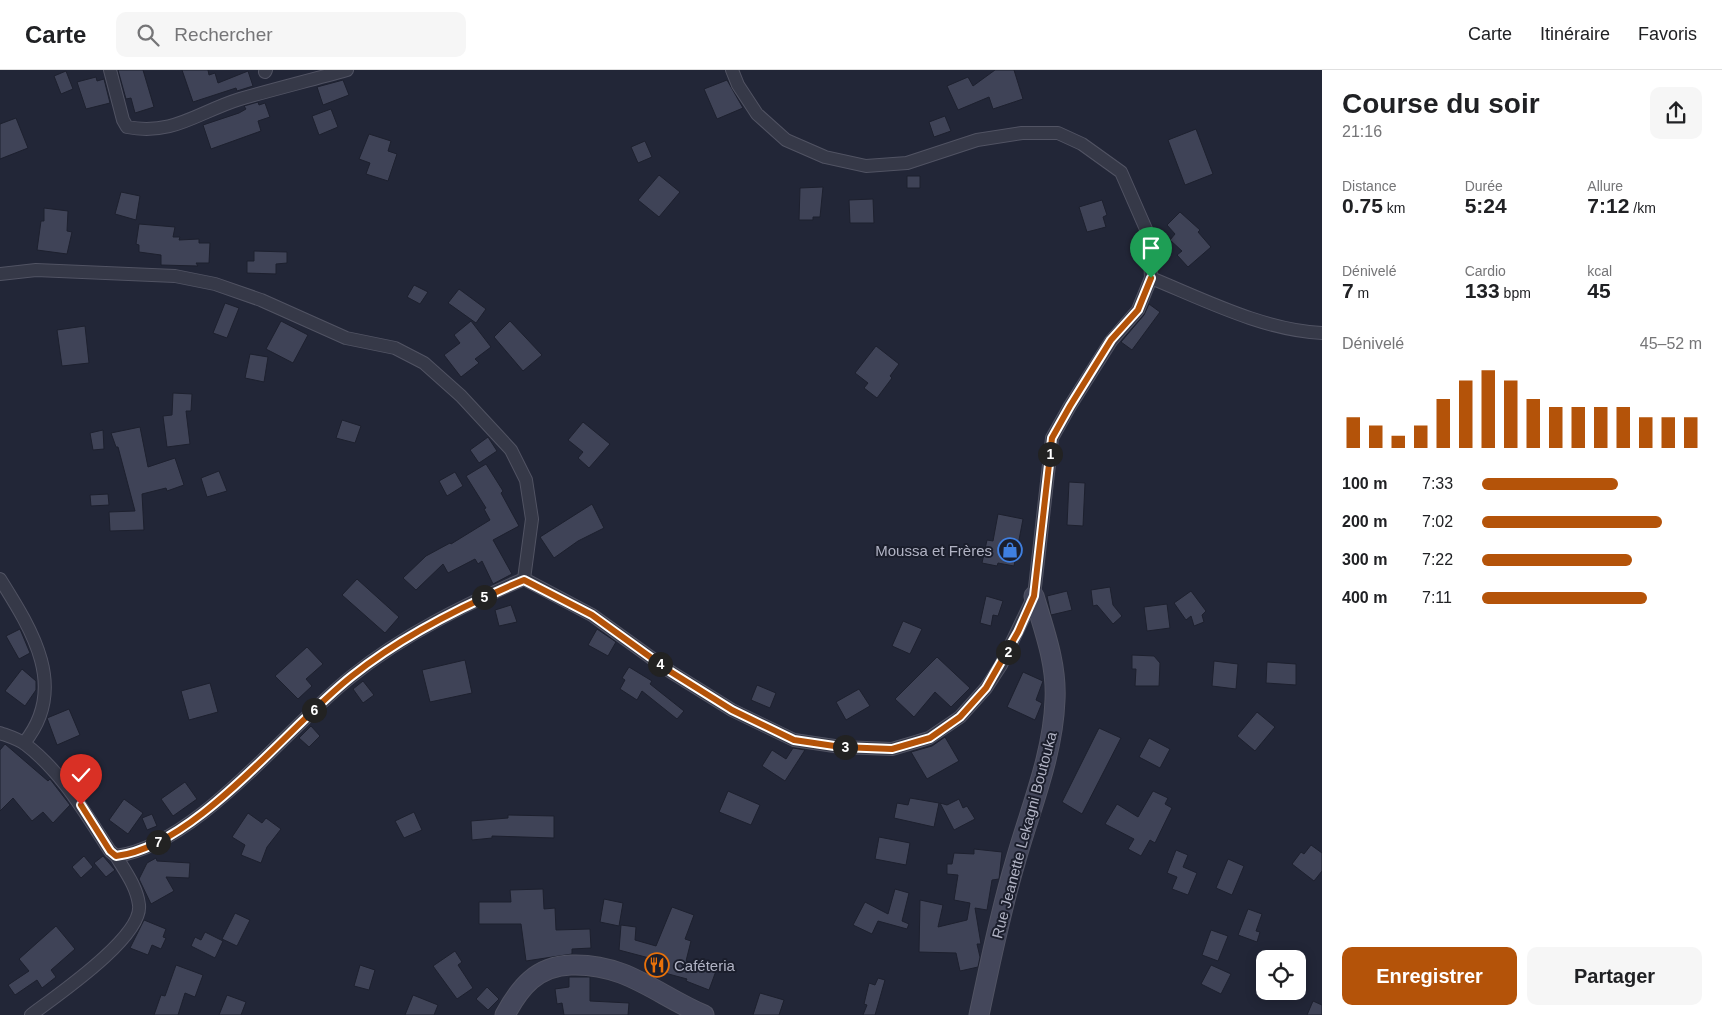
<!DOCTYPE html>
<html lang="fr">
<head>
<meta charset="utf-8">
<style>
  :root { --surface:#fff; --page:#f6f6f6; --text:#202124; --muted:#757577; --line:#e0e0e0; --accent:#b45309 }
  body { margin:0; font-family:Arial,sans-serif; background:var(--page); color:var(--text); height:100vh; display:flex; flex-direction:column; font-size:19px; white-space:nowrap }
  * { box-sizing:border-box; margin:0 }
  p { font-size:16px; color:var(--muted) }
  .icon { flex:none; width:28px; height:28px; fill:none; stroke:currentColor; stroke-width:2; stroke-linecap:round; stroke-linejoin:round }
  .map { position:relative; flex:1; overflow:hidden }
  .drawer { display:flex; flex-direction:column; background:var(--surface); width:400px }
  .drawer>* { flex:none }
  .tools { position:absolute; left:1256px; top:880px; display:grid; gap:10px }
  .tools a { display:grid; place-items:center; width:50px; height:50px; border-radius:10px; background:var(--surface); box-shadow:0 2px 12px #0003; font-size:25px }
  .pin { position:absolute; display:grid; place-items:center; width:42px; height:42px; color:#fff; margin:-51px -21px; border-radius:50% 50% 50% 0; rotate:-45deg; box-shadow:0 0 5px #0007 }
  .pin .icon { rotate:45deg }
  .km { position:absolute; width:25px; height:25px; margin:-12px; border-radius:50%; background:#222; color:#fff; font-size:14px; line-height:25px; text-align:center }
  .round { display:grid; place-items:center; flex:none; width:52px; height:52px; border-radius:10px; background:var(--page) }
  .summary { display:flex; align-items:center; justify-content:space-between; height:85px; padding:0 20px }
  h1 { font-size:28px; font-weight:700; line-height:38px }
  .stats { display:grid; grid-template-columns:repeat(3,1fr); gap:8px; height:85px; padding:5px 20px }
  .stats div { display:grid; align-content:center }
  .stats b { font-size:21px; font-weight:700 }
  .stats small { font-size:14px; font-weight:400 }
  .stats p { font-size:14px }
  .chart { height:140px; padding:10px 20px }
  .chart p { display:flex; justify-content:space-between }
  .chart svg { width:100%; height:90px; margin-top:5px; stroke:var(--accent); stroke-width:6 }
  .cta { display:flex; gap:10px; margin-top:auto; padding:10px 20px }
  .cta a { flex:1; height:58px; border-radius:10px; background:var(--accent); color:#fff; font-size:20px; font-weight:700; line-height:58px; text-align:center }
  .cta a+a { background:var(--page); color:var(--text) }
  ul { padding:0 20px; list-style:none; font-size:16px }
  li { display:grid; grid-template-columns:80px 60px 1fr; align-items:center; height:38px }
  li i { height:12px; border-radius:6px; background:var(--accent) }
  header { display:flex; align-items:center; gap:30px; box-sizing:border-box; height:70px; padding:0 25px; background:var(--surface); border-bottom:1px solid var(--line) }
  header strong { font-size:24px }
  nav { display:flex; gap:28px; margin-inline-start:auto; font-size:18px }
  .search { width:350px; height:45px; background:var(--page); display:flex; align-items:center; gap:12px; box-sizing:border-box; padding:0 18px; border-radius:10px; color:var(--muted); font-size:19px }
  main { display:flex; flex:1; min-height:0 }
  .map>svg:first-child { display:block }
</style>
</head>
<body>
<header>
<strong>Carte</strong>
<div class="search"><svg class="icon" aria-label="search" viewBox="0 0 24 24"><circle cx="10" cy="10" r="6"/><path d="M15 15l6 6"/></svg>Rechercher</div>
<nav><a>Carte</a><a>Itinéraire</a><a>Favoris</a></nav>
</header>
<main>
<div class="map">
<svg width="1322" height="945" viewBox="0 0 1322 945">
  <rect width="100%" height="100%" fill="#222637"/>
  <path fill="#3f4357" stroke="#1d202e" d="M118,0H143L154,37L135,43L131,28L126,29Z
    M182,0H208L209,5L215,3L218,13L248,1L253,16L237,21L236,18L193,32Z
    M995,0H1014L1023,29L993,39L989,27L958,40L947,16L968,7L973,16Z
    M66,1L73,19L61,24L54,6Z
    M96,7L97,11L104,9L110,33L86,39L77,12Z
    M343,10L349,25L323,35L317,17Z
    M727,10L743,38L717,49L704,19Z
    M258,32L259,35L265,33L270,47L258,51L261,61L211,79L203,55L239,43L246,39L244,36Z
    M331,39L338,57L319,65L312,46Z
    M945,46L951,61L934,67L929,52Z
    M16,48L28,78L0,89V54Z
    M1196,59L1213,104L1185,115L1168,70Z
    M369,64L391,71L388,81L397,84L388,111L366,104L370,93L359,89Z
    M645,71L652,87L638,93L631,77Z
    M659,105L680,122L659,147L638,130Z
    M907,106H920V118H907Z
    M823,117L820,147H813V150H799L800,118Z
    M121,122L140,126L136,150L115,144Z
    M873,129L874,153H850L849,130Z
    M1102,130L1107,145L1103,147L1106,157L1087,162L1079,137Z
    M44,138L68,141L67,161L72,162L67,184L37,180L41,151H44Z
    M1180,142L1200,160L1198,162L1211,177L1188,197L1177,185L1182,181L1170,170L1175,164L1167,155Z
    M139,154L175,157L173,167H180L179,170L199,169V173H210L209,193H196L198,196L161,195V185L139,182V175L136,174Z
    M254,181L287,182V193L276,194V204L247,203V191H254Z
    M414,215L428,222L420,234L407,227Z
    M459,219L486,239L476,253L448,233Z
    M225,233L239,238L227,268L213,263Z
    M1149,234L1160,242L1132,280L1121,272L1144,245Z
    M281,251L308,265L293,293L266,279Z
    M471,251L491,277L475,289L479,293L461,307L444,285L460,273L454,265Z
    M510,251L542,285L523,301L494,267Z
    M85,256L89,293L62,296L57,260Z
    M876,276L899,294L890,306L892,308L877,328L864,318L868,313L855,303Z
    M250,284L268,287L264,312L245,308Z
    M173,323L192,324L191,341H186L190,374L167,377L163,346L172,345Z
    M342,350L361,356L355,373L336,368Z
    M583,352L610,374L589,398L578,388L583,382L568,370Z
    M140,357L148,397L175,388L184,415L167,421L166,418L142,424L144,460L110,461L109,442L135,441L118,377H116L111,363Z
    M103,360L104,379L93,380L90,363Z
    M488,367L497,381L479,393L470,380Z
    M486,394L503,421L501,423L519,456L493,470L512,504L493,514L482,491L478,494L475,489L448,503L443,494L416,520L403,508L426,486L450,473L451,474L490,450L484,439L486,438L466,406Z
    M219,401L227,421L207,427L201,408Z
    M455,402L463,416L447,426L439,411Z
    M1069,412L1085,413L1083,456L1067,455Z
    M108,424L109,435L91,436L90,425Z
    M592,434L604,458L578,471L554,488L540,467Z
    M998,444L1023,449L1014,496L998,493L997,496L982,493L987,470L993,471Z
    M357,509L399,547L385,563L342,525Z
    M1110,517L1113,535L1122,546L1113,554L1097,535L1093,536L1091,520Z
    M1067,521L1072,540L1051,545L1047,526Z
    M1191,521L1206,541L1202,545L1204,552L1194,556L1191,546L1186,550L1174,533Z
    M986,526L1003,531L998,546L993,545L991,556L980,553Z
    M1167,534L1170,558L1147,561L1144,537Z
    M511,535L517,552L499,556L495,540Z
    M903,551L922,559L910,584L892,576Z
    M20,559L30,583L19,589L6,566Z
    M597,559L616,572L608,586L588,575Z
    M307,577L323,594L306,609L312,616L298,629L275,606Z
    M1132,585L1154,586L1160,593L1159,616H1135L1136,599H1132Z
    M937,587L970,618L951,637L935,622L914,647L895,629Z
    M465,590L472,623L430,632L422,600Z
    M1214,591L1238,594L1236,619L1212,616Z
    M1267,592L1296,594V615L1266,613Z
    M629,597L652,611L650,614L684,641L677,649L642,621L637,630L620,619L625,610L622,608Z
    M22,599L36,611V620L25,636L5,621Z
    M1023,602L1043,611L1036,630L1042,633L1035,650L1007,637Z
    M363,611L374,625L363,633L353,619Z
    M210,613L218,642L189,650L181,621Z
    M757,615L776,623L770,638L751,630Z
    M859,619L870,636L846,650L836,632Z
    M69,639L80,665L57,675L47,648Z
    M1257,642L1275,657L1255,681L1237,666Z
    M311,656L320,666L309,677L299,668Z
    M1099,658L1121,668L1082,744L1062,732Z
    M945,667L959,691L927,709L911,682L932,676Z
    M1149,668L1170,679L1160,698L1139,687Z
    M5,674L48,711L50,709L70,735L53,753L43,742L32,751L13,728L0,741V680Z
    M793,678L805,680L785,711L762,696L772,680L786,689Z
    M185,712L197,729L173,746L161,729Z
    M728,721L760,735L751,755L719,742Z
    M1153,721L1168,728L1165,734L1172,738L1155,773L1150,770L1141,786L1128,779L1134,769L1105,754L1117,734L1138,747Z
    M910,728L939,733L934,757L894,748L897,733L908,735Z
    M124,729L143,743L128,764L109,750Z
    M959,729L963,738L967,736L975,749L954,760L940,733L947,735Z
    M414,742L422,760L404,768L395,751Z
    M248,743L262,753L266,748L281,759L267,777L261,793L241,785L245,775L232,767Z
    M152,744L157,756L147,760L142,748Z
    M508,745L554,746V768L492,766V768L472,770L471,751L508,748Z
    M879,767L910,773L906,795L875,789Z
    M1311,775L1322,783V801L1314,811L1292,794L1301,782L1304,784Z
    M974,779L1002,782L999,809L992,810L987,840L975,838L981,874H977L980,887L978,897L960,901L956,883L919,882L920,830L943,835L938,857L967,850L970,833L954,830L958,805L947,804V794H952L954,783L974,784Z
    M1176,780L1188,785L1183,797L1197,803L1188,825L1172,819L1177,807L1167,803Z
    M84,786L93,797L81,808L72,797Z
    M103,786L115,800L106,807L94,793Z
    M156,788L157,791L190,793L189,808L166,807L174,821L151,834L139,809L147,793Z
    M1228,789L1244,796L1232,825L1216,818Z
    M543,819L544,839L555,838L556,860L590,859L591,878L572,879V884L526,891L521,854H479V832H511L510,820Z
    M895,819L909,823L902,851L909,854L907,859L878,851L872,864L853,855L865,832L888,844Z
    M604,829L623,833L619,856L600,852Z
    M672,837L694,845L685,869L691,871L686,891L716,901L709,920L686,911L687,909L650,899L653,889L619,880L621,855L636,857L635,870L656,876Z
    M1248,839L1262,844L1256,861L1260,862L1257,872L1238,865Z
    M235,843L250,850L237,876L222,869Z
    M144,850L166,859L163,867L166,868L161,879L152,875L148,885L130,878Z
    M56,856L75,879L51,900L56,907L42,918L37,910L15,925L8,915L29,901L19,889Z
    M1211,860L1228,866L1218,891L1202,885Z
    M205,862L223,871L215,888L191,876L195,867L201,870Z
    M455,881L462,892L458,895L473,918L457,929L433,896Z
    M176,895L203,905L195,927L185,923L178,945H154L161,925L165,926Z
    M360,895L375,900L369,920L354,916Z
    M1211,895L1231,904L1221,924L1201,914Z
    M569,907H590V931L629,933L628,945H564L562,933L557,934L555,919L569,917Z
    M878,908L885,910L875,945H863L867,935L864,934L869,913L875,915Z
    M487,917L499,929L488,940L476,929Z
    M760,923L784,930L779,945H753Z
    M227,925L246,932L241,945H219Z
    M413,925L438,935L434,945H405Z
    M1313,931L1322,935V945H1307Z"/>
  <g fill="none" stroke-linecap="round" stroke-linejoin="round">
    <g stroke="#515363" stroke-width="14">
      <path id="street" d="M110,0L123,50L127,57C173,66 198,42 240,29C275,19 311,10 347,0
        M265,2L266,0
        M0,204L36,200L175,206L215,214L261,230L346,268L395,278L424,293L461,326L511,380L526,410L532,449L524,509
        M1151,208C1205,230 1263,260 1322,263
        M0,509C32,560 69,618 24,673
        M524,509L592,545L671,602L732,640L794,670L841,677L892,679L929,668L960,647L986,618L1001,595L1034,526L1052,368L1070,336L1111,271L1138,240L1151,208L1149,166L1121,102L1082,74L1058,63H1022L977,70L907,93L866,96L825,87L786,70L757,44L738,15L732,0
        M0,663C8,666 18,669 25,674C62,702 85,743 110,781L116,786C198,775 287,657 352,606C403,565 464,535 524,509
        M31,945C56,926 143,867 139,835C137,817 125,801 116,786"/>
    </g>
    <g stroke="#515363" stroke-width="21">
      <path id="secondary" d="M505,945C520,917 537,896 571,895C626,893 657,925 704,945
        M979,945C990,894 1000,843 1015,793C1030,739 1053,686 1055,630C1057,594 1044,560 1034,526"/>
    </g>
    <use href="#street" stroke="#363948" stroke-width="12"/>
    <use href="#secondary" stroke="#44475b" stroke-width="19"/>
  </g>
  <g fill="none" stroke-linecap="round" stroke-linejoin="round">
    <g stroke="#fff" stroke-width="10">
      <path id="route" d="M81,735L110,781L116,786C197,776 288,656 352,606C403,565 464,535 524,510L592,545L671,602L732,640L794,670L841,677L892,679L930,668L960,647L986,618L1018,562L1034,526L1052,368L1070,336L1111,270L1138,240L1151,208"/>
    </g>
    <use href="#route" stroke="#b45309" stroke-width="6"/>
  </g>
  <defs>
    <g id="shop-ring" transform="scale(1.25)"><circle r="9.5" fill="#1b1e2c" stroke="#3f7fe0" stroke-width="1.5"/><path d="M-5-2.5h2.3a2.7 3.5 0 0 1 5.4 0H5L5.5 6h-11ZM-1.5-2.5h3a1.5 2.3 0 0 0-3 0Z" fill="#3f7fe0"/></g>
    <g id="restaurant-ring" transform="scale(1.25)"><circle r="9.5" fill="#1b1e2c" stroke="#e8710a" stroke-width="1.5"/><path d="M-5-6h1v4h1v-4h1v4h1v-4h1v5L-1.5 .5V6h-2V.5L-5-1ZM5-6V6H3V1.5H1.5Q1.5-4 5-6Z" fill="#e8710a"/></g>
  </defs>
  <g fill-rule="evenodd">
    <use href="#shop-ring" x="1010" y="480"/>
    <use href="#restaurant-ring" x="657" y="895"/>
  </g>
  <g text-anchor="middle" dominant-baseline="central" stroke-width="4" stroke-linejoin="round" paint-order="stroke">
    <g font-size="15" fill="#b1b3c4" stroke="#1b1e2c" text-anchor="end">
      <text x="992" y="480">Moussa et Frères</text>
      <text x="674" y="895" text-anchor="start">Caféteria</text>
    </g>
    <g font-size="15" fill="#b1b3c4" stroke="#1b1e2c">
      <text transform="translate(1024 765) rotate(-75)">Rue Jeanette Lekagni Boutouka</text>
    </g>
  </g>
</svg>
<div class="tools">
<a><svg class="icon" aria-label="locate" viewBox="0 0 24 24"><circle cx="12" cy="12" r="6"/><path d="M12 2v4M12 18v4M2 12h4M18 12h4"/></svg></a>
</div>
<div class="pin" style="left:1151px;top:208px;background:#1e9e55"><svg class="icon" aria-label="arrive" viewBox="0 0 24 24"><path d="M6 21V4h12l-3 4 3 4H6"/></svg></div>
<div class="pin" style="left:81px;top:735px;background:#d93025"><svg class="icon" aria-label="check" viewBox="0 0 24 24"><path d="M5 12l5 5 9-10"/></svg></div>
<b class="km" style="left:1050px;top:384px">1</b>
<b class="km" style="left:1008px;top:582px">2</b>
<b class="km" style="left:845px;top:677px">3</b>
<b class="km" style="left:660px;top:594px">4</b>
<b class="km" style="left:484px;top:527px">5</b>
<b class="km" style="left:314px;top:640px">6</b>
<b class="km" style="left:158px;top:772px">7</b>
</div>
<section class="drawer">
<div class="summary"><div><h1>Course du soir</h1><p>21:16</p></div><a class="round"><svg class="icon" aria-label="share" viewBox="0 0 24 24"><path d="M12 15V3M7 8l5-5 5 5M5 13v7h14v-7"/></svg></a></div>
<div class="stats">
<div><p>Distance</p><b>0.75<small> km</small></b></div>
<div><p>Durée</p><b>5:24</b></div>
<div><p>Allure</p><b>7:12<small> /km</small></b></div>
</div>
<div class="stats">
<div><p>Dénivelé</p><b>7<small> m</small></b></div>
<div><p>Cardio</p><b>133<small> bpm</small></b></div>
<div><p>kcal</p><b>45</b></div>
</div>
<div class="chart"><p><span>Dénivelé</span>45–52 m</p>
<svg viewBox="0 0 160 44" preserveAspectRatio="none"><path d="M5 44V29M15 44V33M25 44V38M35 44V33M45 44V20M55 44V11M65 44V6M75 44V11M85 44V20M95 44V24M105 44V24M115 44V24M125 44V24M135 44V29M145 44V29M155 44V29"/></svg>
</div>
<ul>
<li><b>100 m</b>7:33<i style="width:62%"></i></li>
<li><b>200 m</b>7:02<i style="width:82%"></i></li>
<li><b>300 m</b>7:22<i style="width:68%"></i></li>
<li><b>400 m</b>7:11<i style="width:75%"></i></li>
</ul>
<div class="cta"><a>Enregistrer</a><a>Partager</a></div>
</section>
</main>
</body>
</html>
